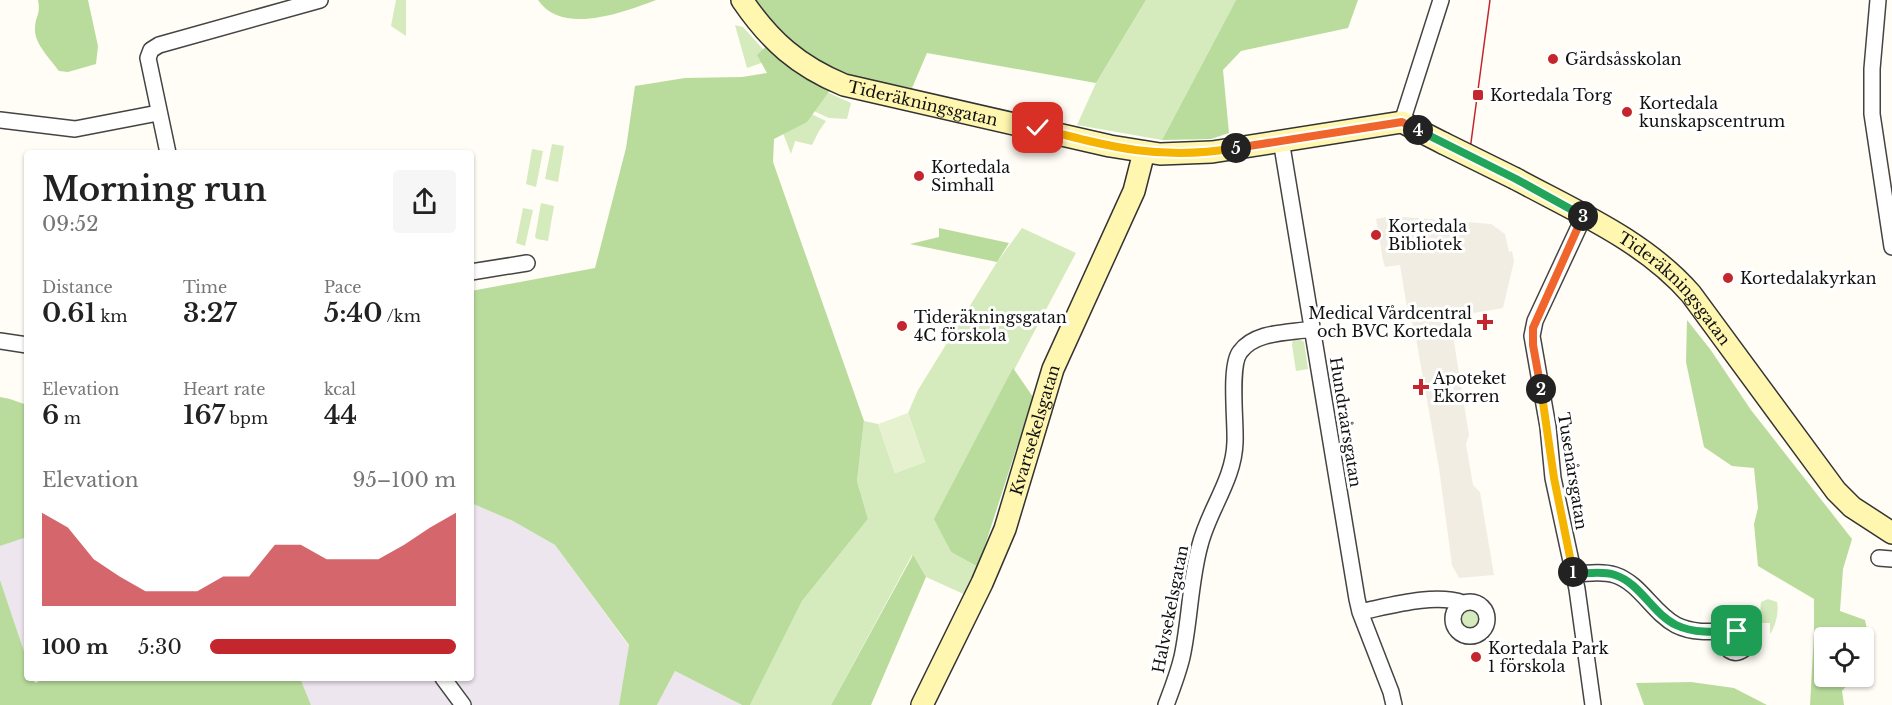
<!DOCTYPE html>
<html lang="en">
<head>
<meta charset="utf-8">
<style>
  :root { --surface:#fff; --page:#f6f6f6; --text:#222; --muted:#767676; --accent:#c4262e }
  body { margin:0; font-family:"Libre Baskerville",serif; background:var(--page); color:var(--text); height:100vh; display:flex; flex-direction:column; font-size:22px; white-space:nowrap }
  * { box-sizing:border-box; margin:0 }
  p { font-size:20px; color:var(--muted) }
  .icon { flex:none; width:33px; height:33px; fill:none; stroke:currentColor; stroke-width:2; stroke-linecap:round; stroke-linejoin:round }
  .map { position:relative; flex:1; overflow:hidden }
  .panel { position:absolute; left:24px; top:150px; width:450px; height:531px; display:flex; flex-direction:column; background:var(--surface); border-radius:6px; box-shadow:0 2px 4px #0004 }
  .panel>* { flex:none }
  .fabs { position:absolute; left:1814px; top:627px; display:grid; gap:12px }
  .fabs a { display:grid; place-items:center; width:60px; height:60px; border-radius:6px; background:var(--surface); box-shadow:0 2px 4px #0004; font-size:30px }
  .pin { position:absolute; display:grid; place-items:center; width:51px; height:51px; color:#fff; margin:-26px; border-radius:12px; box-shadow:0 3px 9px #0006 }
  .km { position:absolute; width:30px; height:30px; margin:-15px; border-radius:50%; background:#222; color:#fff; font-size:16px; line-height:30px; text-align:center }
  .round { display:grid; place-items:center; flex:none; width:63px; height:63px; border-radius:6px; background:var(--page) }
  .headline { display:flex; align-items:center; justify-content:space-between; height:102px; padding:0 18px }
  h1 { font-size:33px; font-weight:600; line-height:45px }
  .stats { display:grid; grid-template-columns:repeat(3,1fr); gap:9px; height:102px; padding:6px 18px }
  .stats div { display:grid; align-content:center }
  .stats b { font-size:26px; font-weight:600 }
  .stats small { font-size:16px; font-weight:400 }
  .stats p { font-size:16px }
  .chart { height:168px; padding:12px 18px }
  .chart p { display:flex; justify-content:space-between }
  .chart svg { width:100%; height:108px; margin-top:6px; fill:var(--accent); opacity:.7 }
  ul { padding:0 18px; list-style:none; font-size:20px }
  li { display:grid; grid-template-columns:96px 72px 1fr; align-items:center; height:45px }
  li i { height:15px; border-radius:8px; background:var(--accent) }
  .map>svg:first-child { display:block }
</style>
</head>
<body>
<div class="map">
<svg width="1892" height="705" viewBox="0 0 1892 705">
  <rect width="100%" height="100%" fill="#fffdf5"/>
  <path fill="#eee6ef" d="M471,503L513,521L555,545L629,646L619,705H311L300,678H471Z
    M27,537V660L0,580V546Z
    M675,671L742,705H657Z"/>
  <path fill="#d5ebbd" d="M396,0H406V36L391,26Z
    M1146,0H1236L1162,140L1077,125L1096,83Z
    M735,25L743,27L772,59L747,68Z
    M820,89L851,103L847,119L829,118L807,108Z
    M786,102L826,121L819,131L812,145L795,141L791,154L783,133Z
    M552,144L564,146L558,182L545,179Z
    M532,149L543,151L536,187L526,184Z
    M541,203L554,206L548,241L537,239L535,237Z
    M523,208L533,210L525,246L516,243Z
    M1022,228L1076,253L935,519L951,552L978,567L968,596L926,577L912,555L831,705H750L802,601L868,519L857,481L864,421L878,424L895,473L925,462L908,413L918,390L997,262Z
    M1293,339H1299L1304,342L1308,369L1296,371L1292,345Z
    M1768,599L1777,602C1779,611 1776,626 1770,634V623H1754L1760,615L1761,602Z
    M1457 618a12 12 0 1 1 24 0a12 12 0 1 1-24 0Z"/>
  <path fill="#b9dc9c" d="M38,0H88L98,46L96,64L68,72L59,71C51,60 34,43 35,29C35,16 41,15 38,0Z
    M538,0H656C624,12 562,36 538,0Z
    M752,0H1146L1096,83L927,53L912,88L841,75L807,122L774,139L773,162L864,421L857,481L868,519L802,601L750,705H742L675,671L657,705H619L629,645L555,545L513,521L471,503V291L595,268L626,148L635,86L685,78L742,77L767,73L757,55L779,34Z
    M1236,0H1358L1348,28L1241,51L1223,70L1229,133L1211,139L1162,140Z
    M939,228L1009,243L997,262L910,244L939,237Z
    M1687,320L1710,349L1751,410L1852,539L1843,569L1840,611L1865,620L1870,643L1863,662V638H1824V676L1854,677L1842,691L1844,705H1810L1814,634V599L1758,566L1754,524L1758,508L1754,468L1732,466L1704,447L1686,362Z
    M1013,368L1033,397L978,567L951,552L934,519Z
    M0,397L10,399L27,405V537L0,546Z
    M913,555L926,577L871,705H831Z
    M0,580L27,660V678H33L35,683L46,678H300L311,705H0Z
    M1691,682L1734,688L1767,705H1644L1636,683Z"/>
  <path fill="#e6f2cf" d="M908,413L925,462L895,473L878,424Z"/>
  <path fill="#f1ede2" d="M1391,216L1491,224L1505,234L1509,252L1512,251L1514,261L1503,308L1450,317L1469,435L1466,444L1473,485L1480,492L1494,575L1459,578L1452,565L1439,468L1414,327L1408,314L1400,265L1385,267L1383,260L1376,219Z"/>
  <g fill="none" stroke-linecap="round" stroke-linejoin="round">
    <g stroke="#444" stroke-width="18">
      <path id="street" d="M1878,0L1872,69V114L1892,247
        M0,120L75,129L158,113
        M1402,122L1441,0
        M1281,140L1357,599L1360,612L1391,692L1394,705
        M168,153L148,58L151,50L159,45L320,0
        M1584,216L1535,321L1532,336L1548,427L1553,478L1577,589L1593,705
        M471,272L527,263
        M0,341L27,345
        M1879,558L1892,559
        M1573,575C1586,573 1602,571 1615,575C1640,583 1653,613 1676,625C1692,633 1709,632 1726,631L1729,650C1735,654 1739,653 1744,649L1746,639L1740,633L1726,631
        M1453 619a17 17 0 1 1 34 0a17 17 0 1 1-34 0Z
        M1360,612C1390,606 1434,593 1463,603
        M443,678L463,705
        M1166,705C1172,689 1178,674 1182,657C1190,620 1190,581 1200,545C1209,509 1234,480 1235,442C1236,422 1229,366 1240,352C1255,331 1289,333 1312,329"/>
    </g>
    <g stroke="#333" stroke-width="24">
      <g id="secondary">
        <path id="s1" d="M742,0C770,41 798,66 844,85L1110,146L1160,154L1212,152L1402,122L1443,143"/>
        <path id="s2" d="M1516,179C1577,212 1645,241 1691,294L1836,491L1852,507L1892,533"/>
        <path id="s3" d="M922,705L982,583L1005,529L1053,369L1134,191L1144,152"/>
      </g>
    </g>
    <use href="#street" stroke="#fff" stroke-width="15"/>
    <use href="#secondary" stroke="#fff6b0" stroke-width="21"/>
    <path stroke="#c4262e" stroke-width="1.5" d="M1470,150L1490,0"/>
    <g stroke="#333" stroke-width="24" stroke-linecap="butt">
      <path id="secondary-bridge" d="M1443,143L1516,179"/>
    </g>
    <use href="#secondary-bridge" stroke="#fff6b0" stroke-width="21"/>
  </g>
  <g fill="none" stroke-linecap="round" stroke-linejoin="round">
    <g stroke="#fff" stroke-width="12">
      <path id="split-1" d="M1573,572V575C1586,573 1602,571 1615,575C1640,583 1653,614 1676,625C1695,634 1717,632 1737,631"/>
    </g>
    <g stroke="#fff" stroke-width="12">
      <path id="split-2" d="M1541,389L1554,478L1573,572"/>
    </g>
    <g stroke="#fff" stroke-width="12">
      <path id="split-3" d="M1541,389L1533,345V328L1583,216"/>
    </g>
    <g stroke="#fff" stroke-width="12">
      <path id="split-4" d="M1418,130L1516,179L1583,216"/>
    </g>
    <g stroke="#fff" stroke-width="12">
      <path id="split-5" d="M1236,148L1402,122L1418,130"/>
    </g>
    <g stroke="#fff" stroke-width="12">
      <path id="split-6" d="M1038,128C1110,147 1161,161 1236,148"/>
    </g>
    <use href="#split-1" stroke="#22a559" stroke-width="8"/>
    <use href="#split-2" stroke="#f5b400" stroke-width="8"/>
    <use href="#split-3" stroke="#f0652b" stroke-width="8"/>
    <use href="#split-4" stroke="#22a559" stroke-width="8"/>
    <use href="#split-5" stroke="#f0652b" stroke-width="8"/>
    <use href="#split-6" stroke="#f5b400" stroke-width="8"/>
  </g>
  <g fill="#c4262e" stroke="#fff" stroke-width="2">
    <circle cx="1553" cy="59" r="6"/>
    <rect x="1472" y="89" width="12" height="12" rx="3"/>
    <circle cx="1627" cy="112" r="6"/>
    <circle cx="919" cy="176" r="6"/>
    <circle cx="1376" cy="235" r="6"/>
    <circle cx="1728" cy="278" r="6"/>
    <path d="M1482 313h6v6h6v6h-6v6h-6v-6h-6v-6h6z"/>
    <circle cx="902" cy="326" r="6"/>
    <path d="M1418 378h6v6h6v6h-6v6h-6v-6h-6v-6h6z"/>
    <circle cx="1476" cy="657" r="6"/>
  </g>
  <g text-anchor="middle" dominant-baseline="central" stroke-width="6" stroke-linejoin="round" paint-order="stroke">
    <g font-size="16" fill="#111" stroke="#fff" text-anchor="start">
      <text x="1565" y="59">Gärdsåsskolan</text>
      <text x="1490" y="95">Kortedala Torg</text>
      <text x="1639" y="103">Kortedala<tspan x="1639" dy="18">kunskapscentrum</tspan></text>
      <text x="931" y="167">Kortedala<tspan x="931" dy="18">Simhall</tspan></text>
      <text x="1388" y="226">Kortedala<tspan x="1388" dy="18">Bibliotek</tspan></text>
      <text x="1740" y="278">Kortedalakyrkan</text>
      <text x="1472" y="313" text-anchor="end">Medical Vårdcentral<tspan x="1472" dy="18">och BVC Kortedala</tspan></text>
      <text x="914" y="317">Tideräkningsgatan<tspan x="914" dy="18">4C förskola</tspan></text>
      <text x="1433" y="378">Apoteket<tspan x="1433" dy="18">Ekorren</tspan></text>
      <text x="1488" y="648">Kortedala Park<tspan x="1488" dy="18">1 förskola</tspan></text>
    </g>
    <g font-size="16" fill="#111" stroke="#fff">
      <text stroke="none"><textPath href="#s1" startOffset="216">Tideräkningsgatan</textPath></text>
      <text stroke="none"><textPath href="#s2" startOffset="195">Tideräkningsgatan</textPath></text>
      <text transform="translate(1346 422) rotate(81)">Hundraårsgatan</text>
      <text stroke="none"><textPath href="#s3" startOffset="298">Kvartsekelsgatan</textPath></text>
      <text transform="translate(1573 471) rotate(81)">Tusenårsgatan</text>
      <text transform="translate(1170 609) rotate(-79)">Halvsekelsgatan</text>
    </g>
  </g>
</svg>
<div class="fabs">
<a><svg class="icon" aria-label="locate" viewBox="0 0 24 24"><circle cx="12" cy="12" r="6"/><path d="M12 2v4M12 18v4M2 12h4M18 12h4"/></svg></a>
</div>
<div class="pin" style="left:1737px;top:631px;background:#1e9e55"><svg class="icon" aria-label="arrive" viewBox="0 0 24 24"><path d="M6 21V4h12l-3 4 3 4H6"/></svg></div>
<div class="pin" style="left:1038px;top:128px;background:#d93025"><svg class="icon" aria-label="check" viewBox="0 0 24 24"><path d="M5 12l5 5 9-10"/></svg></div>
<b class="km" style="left:1573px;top:572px">1</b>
<b class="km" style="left:1541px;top:389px">2</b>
<b class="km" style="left:1583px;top:216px">3</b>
<b class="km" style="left:1418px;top:130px">4</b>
<b class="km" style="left:1236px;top:148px">5</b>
<section class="panel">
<div class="headline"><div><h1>Morning run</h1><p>09:52</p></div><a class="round"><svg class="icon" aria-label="share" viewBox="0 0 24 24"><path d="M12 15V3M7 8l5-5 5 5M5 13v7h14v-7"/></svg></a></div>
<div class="stats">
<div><p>Distance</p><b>0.61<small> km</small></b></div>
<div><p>Time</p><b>3:27</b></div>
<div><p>Pace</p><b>5:40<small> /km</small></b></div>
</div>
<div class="stats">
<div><p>Elevation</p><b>6<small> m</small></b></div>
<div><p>Heart rate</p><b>167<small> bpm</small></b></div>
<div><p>kcal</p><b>44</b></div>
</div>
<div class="chart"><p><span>Elevation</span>95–100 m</p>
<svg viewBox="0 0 160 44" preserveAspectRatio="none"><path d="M0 44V6L10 12L20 25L30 32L40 38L50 38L60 38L70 32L80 32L90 19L100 19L110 25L120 25L130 25L140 19L150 12L160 6V44z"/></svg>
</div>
<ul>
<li><b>100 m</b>5:30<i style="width:100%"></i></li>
</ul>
</section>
</div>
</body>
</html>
